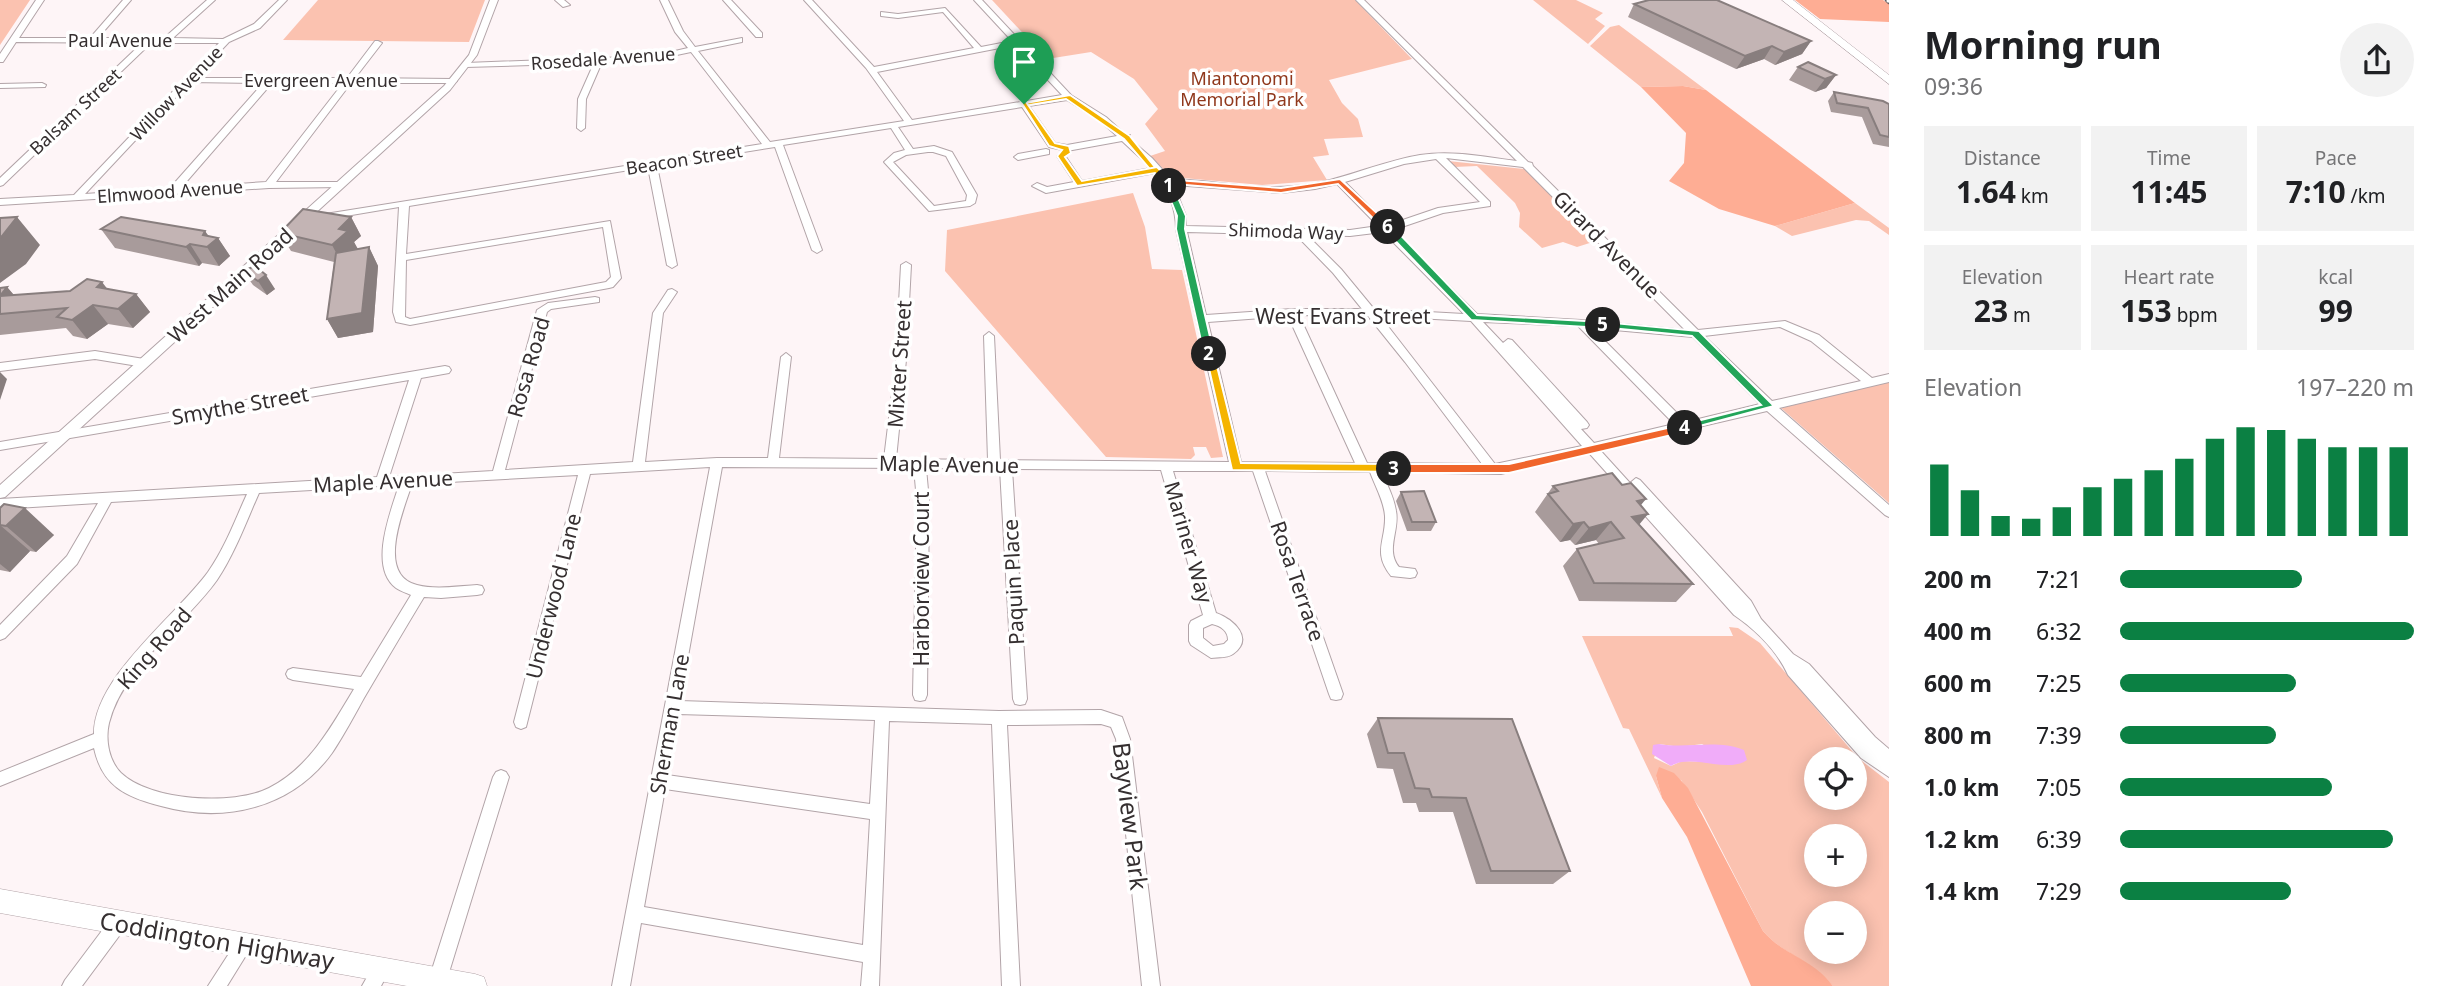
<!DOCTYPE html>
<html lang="en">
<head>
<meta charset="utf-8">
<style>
  :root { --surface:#fff; --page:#f2f2f2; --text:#202124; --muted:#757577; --accent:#0b8043 }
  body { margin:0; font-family:"Noto Sans",sans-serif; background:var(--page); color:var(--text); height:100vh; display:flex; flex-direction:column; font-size:26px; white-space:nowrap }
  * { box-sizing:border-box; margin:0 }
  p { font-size:23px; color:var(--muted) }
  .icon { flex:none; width:38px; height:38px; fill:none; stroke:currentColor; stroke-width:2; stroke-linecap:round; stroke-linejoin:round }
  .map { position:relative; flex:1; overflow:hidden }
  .details { display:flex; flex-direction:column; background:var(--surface); width:560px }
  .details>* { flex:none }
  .controls { position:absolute; left:1804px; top:747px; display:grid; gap:14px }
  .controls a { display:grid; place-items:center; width:63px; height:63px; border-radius:50%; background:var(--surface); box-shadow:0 4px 18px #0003; font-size:35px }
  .pin { position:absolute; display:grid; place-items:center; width:60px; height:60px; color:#fff; margin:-72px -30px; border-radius:50% 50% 50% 0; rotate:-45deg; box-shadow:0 0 7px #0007 }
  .pin .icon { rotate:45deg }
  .km { position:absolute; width:35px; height:35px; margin:-18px; border-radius:50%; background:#222; color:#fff; font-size:19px; line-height:35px; text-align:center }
  .round { display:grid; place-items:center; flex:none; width:74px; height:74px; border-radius:37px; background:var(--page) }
  .head { display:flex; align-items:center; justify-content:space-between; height:119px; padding:0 35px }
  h1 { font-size:38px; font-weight:700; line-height:52px }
  .figures { display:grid; grid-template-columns:repeat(3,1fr); gap:10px; height:119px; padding:7px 35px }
  .figures div { display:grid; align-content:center; border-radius:0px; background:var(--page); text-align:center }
  .figures b { font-size:30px; font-weight:700 }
  .figures small { font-size:19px; font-weight:400 }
  .figures p { font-size:19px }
  .chart { height:196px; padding:14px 35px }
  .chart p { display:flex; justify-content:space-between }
  .chart svg { width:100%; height:126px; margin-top:7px; stroke:var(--accent); stroke-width:6 }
  ul { padding:0 35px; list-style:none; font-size:23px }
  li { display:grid; grid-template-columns:112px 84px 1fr; align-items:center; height:52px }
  li i { height:18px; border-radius:9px; background:var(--accent) }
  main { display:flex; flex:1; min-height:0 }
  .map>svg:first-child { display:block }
</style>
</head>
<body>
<main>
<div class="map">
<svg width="1889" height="986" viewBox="0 0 1889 986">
  <rect width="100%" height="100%" fill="#fef5f7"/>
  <path fill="#fbc2b0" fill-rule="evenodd" d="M0,0H30L0,45Z
    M318,0H485L469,42L283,40Z
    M992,0H1355L1412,59L1329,80L1342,103L1358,119L1363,137L1324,139L1329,155L1313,157L1327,180L1262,185L1172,177L1150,156L1165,151L1145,124L1158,109L1134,79L1091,52L1047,59Z
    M1533,0H1576L1603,13L1595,19L1605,26L1588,44Z
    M1619,25L1706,90L1683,86L1641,87L1590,46L1610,27Z
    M1448,161L1524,169L1596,241L1577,247L1563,242L1542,248L1519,227L1520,213L1515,203L1477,166L1454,167Z
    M1133,193L1145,227L1152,269L1182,270L1223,457L1211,458L1206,447H1193L1195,455L1191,459L1106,457L945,271L947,230Z
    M1855,203L1889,228V235L1869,221L1856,220L1792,236L1775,226Z
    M1889,382V503L1781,408Z
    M1729,627L1738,628L1760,643L1858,758L1889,782V986H1833C1813,961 1782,954 1763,931L1702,812L1681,780L1656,776L1662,798L1629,729L1623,728L1582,636H1733ZM1659,744L1680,747L1702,744L1736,763L1682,761L1671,766L1654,758ZM1816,760H1855V798H1816ZM1816,836H1855V875H1816ZM1816,914H1855V952H1816Z"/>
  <path fill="#fead94" d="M1795,0H1883L1889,4V22L1820,19Z
    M1683,86L1706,90L1855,203L1775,226L1719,209L1669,181L1684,163L1686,133L1641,87Z
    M1659,767L1674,773L1688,788L1763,931C1783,955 1813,959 1833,986H1751L1687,837L1662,798L1656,776Z"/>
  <path fill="#f0acf9" d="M1659,744C1687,749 1717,739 1744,750L1747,760C1728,774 1691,753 1671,766L1652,754L1653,745Z"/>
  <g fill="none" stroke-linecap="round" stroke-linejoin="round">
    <g stroke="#b2a4a8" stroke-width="2">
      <path id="minor" d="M36,0H44L19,38H90L123,0H131L98,38H164L207,0H215L173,38L223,39L254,24L279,0H287L260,28L229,42L195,78H347L375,41H378L382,43L355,78L453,79L457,81L453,83H351L276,182H340L343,183V187L269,188L0,205V199L74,195L219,43H151L3,185L0,186V178L142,43L16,42L3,62H0V54ZM190,82L263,83L170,188L85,194ZM272,83H343L266,182L181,188Z
        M555,0H564L570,5L563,7Z
        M660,0H668L683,31L695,47L742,38V42L698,51L770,142L904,121L866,68L804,0H812L874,67L974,48L943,12L898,18L881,16V12L898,14L945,8L981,47L1012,41L974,0H982L1071,95L1106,117L1126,135H1130V139L1152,158L1171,179C1212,180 1253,190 1294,186C1338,183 1377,162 1420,155C1453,150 1484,157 1517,161L1356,0H1364L1528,162L1532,163L1533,166L1698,330L1785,321L1819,335L1872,378L1889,374V382L1779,408L1889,505V517L1885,515L1767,411L1690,429L1685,432L1681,431L1600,450L1630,483L1636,478L1640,480L1751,601L1761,619L1793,654L1809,664L1875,737L1889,749V777L1861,758L1788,675C1777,651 1756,630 1734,615L1589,453L1501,474L1382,472C1387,485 1394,497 1396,511C1400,530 1385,550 1399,567L1415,569L1417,573L1415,577L1410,578L1391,576C1372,552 1386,541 1385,516C1384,501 1375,486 1370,472L1265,471L1343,694L1341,699L1336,700L1331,699L1329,694L1253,471H1173L1216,613C1233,619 1255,638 1233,654C1228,658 1218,657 1211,658L1191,645L1189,641V625L1191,621L1203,615L1161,470L1012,469L1027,699L1025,704L1020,705L1015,704L1013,699L1000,469L926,468L929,501L927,695L925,700L920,701L915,700L913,695L917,501L914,468L722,467L680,701L999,711L1101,710L1122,717L1130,739L1160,986H1142L1116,739L1111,727L1101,724L1007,725L1020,986H1002L992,724L889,721L879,986H861L863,962L641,923L630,986H612L710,467L590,474L526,727L521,729L516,727L514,722L578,475L412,484C403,511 376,575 417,585C436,590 458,586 477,585L482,586L484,590L482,594L477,595L441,598L424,597C404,630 384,664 364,698C354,716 344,735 332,753C292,808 225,824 161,806C126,797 102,786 94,748L0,786V772L94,734C94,677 176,616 208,572C225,548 235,520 247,494L111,502L77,564L5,638L0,640V625L67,556L98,503L0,509V499L377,477L409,380L0,450V442L445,366L449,367L451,370L449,373L421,378L389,477L493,471L537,310L548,303L595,297L599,298V302L551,309L547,312L505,470L633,462L653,313L668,290L672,289L677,292L663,313L645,462L717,458H768L781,357L786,353L791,357L779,458L884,459L896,360L901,265L906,262L911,265L906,360L896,459L988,460L984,336L989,332L994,336L1000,460L1229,462L1176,229C1176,209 1168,188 1155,173L1046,193L1032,186L1037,183L1047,187L1074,182L1057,156L1061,153L1064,154L1082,181L1151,168L1122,141L1067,151L1049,147L1022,107L898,127L913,149L934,146L952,152L977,195L975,203L970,206L929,211L884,162L894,153L905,150L891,128L783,145L822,250L817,253L812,250L775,147L657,166L677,265L672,268L667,265L648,167L409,206L406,254L610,221L621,278L613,287L609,288L410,325L396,322L393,312L399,207L322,220L319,219V215L762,144L691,52L653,60L602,62L586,99L585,128L581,131L577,128L578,99L594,63L466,67L462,65L466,63L653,56L688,48L675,32ZM1015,45L1062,95L912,120L877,72ZM1067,100L1100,121L1117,136L1067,145L1055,143L1029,106ZM928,152H933L946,156L967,195L966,201L934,206L893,162L906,155ZM1446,158L1523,167L1685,330L1581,320L1477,314L1393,230L1443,213L1490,206V202ZM1436,159L1480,202L1438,208L1388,225L1345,182L1404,164ZM1337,184L1378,226L1350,230L1186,226V216L1174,185L1281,193L1315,189ZM603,227L611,277L606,282L410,319L405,317L406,260ZM1187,232L1296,235L1333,273L1362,309H1292L1206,315ZM1383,232L1464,314L1374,309L1341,269L1307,235L1350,236ZM1299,315L1368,316L1405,362L1482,464L1367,463ZM1288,316L1355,463L1241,462L1208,322ZM1380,316L1471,321L1582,446L1495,464ZM1483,322L1578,326L1674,424L1594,443L1581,429L1587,428L1589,425L1587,422L1512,340L1508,339L1503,343ZM1780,327L1811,341L1861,381L1772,401L1704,336ZM1592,328L1693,337L1760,404L1686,422ZM399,485C391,511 368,567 396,588C400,591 407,593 411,595L361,677L293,668L288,670L286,674L288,678L293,680L354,689C331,727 310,767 269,788C234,806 150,801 121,773C109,761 105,740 109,723C123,667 185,625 217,580C235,553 246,522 259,493ZM1212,624C1221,626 1228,631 1228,640L1224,644L1213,646L1203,638V628ZM678,714L875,720L870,804L667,775ZM665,789L870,819L863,945L644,907Z
        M723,0H731L762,33V37H756Z
        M42,83L46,85L45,87L0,88V84Z
        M1046,149L1049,150V154L1018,160L1014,157L1018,154Z
        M95,351L144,359L149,363L144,367L95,359L0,371V363Z
        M501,770L506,772L509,777L447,979L444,985L434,986L429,979L493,777L496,772Z
        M119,914L125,916L127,922L125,928L82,986H62L65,980L113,916Z
        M245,936L251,938L253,944L227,986H208L239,938Z
        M381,960L387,963L390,969L381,986H362L375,963Z"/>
    </g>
    <g stroke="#b2a4a8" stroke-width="2">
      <path id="major" d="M490,0H498L477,55L450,90L5,497L0,498V485L444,86L469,55Z"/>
    </g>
    <g stroke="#b2a4a8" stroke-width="1">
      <path id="highway" d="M1782,0H1793L1889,75V84Z
        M0,889L475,974L484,977L487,986H407L0,913Z"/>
    </g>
    <use href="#minor" fill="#fff" fill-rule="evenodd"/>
    <use href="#major" fill="#fff" fill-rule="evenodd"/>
    <use href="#highway" fill="#fff" fill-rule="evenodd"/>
    <g stroke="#645e5f" stroke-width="4.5">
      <path id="rail" d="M1887,0L1889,2"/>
    </g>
    <use href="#rail" stroke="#fff" stroke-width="2.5" stroke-dasharray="7" stroke-linecap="butt"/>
  </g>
  <path fill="#a89b9b" d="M1634,4L1811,41L1802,54L1775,65L1764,59L1736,69L1628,17Z
    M1798,67L1836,75L1826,88L1815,92L1789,80Z
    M1834,92L1889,104V147L1873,144L1862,117L1831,112L1828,101Z
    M351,217L361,236L354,242L357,249L369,247L378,266L373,332L338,338L327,319L334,262L291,251L280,233Z
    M101,229L218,238L230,256L219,266L202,263L199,266L115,248Z
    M243,271L275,289L267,295L253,285Z
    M7,287L14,295L107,289L136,294L150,312L133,328L108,324L87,339L73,336L66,328L0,335V288Z
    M1553,486L1641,506L1639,524L1693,584L1676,602L1579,601L1563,566L1577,549L1599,544L1596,540L1575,545L1570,540L1560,542L1535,512Z
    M1401,492L1436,522L1431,531H1407L1396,501Z
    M0,508L54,535L36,552L30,551L10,572L0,570Z
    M1378,718L1570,871L1553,884H1476L1453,812H1419L1416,803H1403L1393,769L1377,768L1367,734Z"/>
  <path fill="#887e7e" d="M1811,41L1802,54L1775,65L1784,52Z
    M1772,46L1764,59L1736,69L1745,56Z
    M1836,75L1826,88L1815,92L1825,79Z
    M17,217L40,245L26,264L0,283V238Z
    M351,217L361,236L354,242L358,249L342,264L332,245L339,229Z
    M205,231L213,242L218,238L230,256L219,266L207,247L203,235Z
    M190,244L202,263L199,266L186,247Z
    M369,247L378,266L373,332L338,338L327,319Z
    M266,275L275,289L267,295L258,281Z
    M102,282L116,300L97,287Z
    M7,287L23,306L0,296Z
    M136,294L150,312L133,328L118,309Z
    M93,305L108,324L87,339L72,320Z
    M0,372L7,379L0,400Z
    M1646,499L1631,517L1637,501Z
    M25,508L54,535L36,552L6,526Z
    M1648,514L1633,532L1632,517Z
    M1584,522L1570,540L1560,542L1573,524Z
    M1611,522L1596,540L1575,545L1589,528Z
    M0,525L30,551L10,572L0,564Z"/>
  <path fill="#c3b4b4" stroke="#887e7e" stroke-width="2" d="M1649,0H1717L1811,41L1784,52L1772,46L1745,56L1634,4Z
    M1808,62L1836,75L1825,79L1798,67Z
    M1834,92L1883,101L1889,104V137L1880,135L1868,108L1837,103Z
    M303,209L351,217L339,229L348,231L332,245L280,233Z
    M17,217L2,236L0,238V218Z
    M121,217L205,231L203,235L218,238L207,247L190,244L186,247L101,229Z
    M369,247L362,313L327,319L336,253Z
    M255,266L266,275L258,281L243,271Z
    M87,279L102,282L97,287L136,294L118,309L93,305L72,320L57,317L67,308L0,314V288L7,287L0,296L70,291Z
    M1612,473L1622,485L1631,483L1646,499L1637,501L1648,514L1632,517L1693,584L1594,583L1577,549L1624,538L1611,522L1589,528L1584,522L1573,524L1548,494L1558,491L1553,486Z
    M1424,491L1436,522H1412L1401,492Z
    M4,504L25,508L6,526L0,525V508Z
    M1378,718L1512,719L1570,871H1491L1466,798L1432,797L1429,789L1415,788L1404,753H1388Z"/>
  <path fill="#f5b400" stroke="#fff" stroke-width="2" d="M1070,95L1130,136L1172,188H1166L1124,139L1066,99L1024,106L1020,104Z"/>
  <path fill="#22a559" stroke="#fff" stroke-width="2" d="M1169,183L1173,186L1186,216L1185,229L1214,354L1209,357L1204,354L1176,229L1177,216L1165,186Z"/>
  <path fill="#f5b400" stroke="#fff" stroke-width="2" d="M1205,351L1214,354L1241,463L1394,464L1398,466V472L1232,470Z"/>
  <path fill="#f0652b" stroke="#fff" stroke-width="2" d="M1685,424L1689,425V431L1509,473H1394L1388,469L1394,464H1509Z"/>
  <path fill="#22a559" stroke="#fff" stroke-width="2" d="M1603,322L1699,331L1774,406L1681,431V425L1761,405L1692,336L1600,327Z"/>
  <path fill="#22a559" stroke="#fff" stroke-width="2" d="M1384,225H1391L1477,315L1603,322L1608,325L1603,328L1471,320L1384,229Z"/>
  <path fill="#f0652b" stroke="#fff" stroke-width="2" d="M1177,180L1281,188L1340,179L1392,227L1384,229L1338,184L1281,193L1174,184Z"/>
  <path fill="#f5b400" stroke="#fff" stroke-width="2" d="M1021,102H1026L1055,143L1069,146L1071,153L1065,157L1082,181L1157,167L1170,180L1181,182L1165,184L1155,173L1077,186L1057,156L1062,150L1049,146Z"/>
  <g text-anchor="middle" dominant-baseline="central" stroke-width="7" stroke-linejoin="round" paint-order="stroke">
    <g font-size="18" fill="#352f30" stroke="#fff">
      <text x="120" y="40">Paul Avenue</text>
      <text transform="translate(603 58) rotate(-4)">Rosedale Avenue</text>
      <text x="321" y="80">Evergreen Avenue</text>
      <text transform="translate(176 93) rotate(-46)">Willow Avenue</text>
      <text transform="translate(75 111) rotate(-43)">Balsam Street</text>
      <text transform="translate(684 159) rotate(-9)">Beacon Street</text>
      <text transform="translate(170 191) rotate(-4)">Elmwood Avenue</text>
      <text transform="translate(1286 231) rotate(2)">Shimoda Way</text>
    </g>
    <g font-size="18" fill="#90381c" stroke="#fff">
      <text x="1242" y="78">Miantonomi<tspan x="1242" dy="21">Memorial Park</tspan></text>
    </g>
    <g font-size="21" fill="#352f30" stroke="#fff">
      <text transform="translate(1607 244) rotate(45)">Girard Avenue</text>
      <text transform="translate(230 285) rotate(-42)">West Main Road</text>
      <text x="1343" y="316">West Evans Street</text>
      <text transform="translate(899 364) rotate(-86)">Mixter Street</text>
      <text transform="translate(528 367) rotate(-74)">Rosa Road</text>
      <text transform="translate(240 405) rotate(-10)">Smythe Street</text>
      <text transform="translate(949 464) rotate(1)">Maple Avenue</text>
      <text transform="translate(383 481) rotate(-3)">Maple Avenue</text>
      <text transform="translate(1189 542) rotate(74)">Mariner Way</text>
      <text transform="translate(921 579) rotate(-90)">Harborview Court</text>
      <text transform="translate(1298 581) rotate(71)">Rosa Terrace</text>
      <text transform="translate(1013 582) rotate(-93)">Paquin Place</text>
      <text transform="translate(553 596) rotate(-76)">Underwood Lane</text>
      <text transform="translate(154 648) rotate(-49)">King Road</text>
      <text transform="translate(669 724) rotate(-80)">Sherman Lane</text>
    </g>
    <g font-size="24" fill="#352f30" stroke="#fff">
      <text transform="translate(1131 816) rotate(83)">Bayview Park</text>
      <text transform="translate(217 940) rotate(10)">Coddington Highway</text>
    </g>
  </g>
</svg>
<div class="controls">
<a><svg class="icon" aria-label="locate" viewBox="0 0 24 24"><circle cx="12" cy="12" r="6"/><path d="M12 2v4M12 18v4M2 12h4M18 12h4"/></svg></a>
<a>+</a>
<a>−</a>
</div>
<div class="pin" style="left:1024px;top:104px;background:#1e9e55"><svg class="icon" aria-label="arrive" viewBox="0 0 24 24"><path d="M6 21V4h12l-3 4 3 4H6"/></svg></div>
<b class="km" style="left:1169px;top:186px">1</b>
<b class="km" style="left:1209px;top:354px">2</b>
<b class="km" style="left:1394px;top:469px">3</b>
<b class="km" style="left:1685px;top:428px">4</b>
<b class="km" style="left:1603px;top:325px">5</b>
<b class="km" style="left:1388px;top:227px">6</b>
</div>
<section class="details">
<div class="head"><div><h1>Morning run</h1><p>09:36</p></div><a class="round"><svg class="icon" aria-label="share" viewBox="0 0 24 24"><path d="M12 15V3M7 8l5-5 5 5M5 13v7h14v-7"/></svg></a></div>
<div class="figures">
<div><p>Distance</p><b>1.64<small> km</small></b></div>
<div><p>Time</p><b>11:45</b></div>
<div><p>Pace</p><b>7:10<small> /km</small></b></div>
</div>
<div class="figures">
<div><p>Elevation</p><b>23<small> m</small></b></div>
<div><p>Heart rate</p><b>153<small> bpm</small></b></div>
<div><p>kcal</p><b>99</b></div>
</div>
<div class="chart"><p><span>Elevation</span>197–220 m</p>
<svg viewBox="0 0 160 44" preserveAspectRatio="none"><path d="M5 44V19M15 44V28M25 44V37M35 44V38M45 44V34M55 44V27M65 44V24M75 44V21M85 44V17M95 44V10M105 44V6M115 44V7M125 44V10M135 44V13M145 44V13M155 44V13"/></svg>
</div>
<ul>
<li><b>200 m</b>7:21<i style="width:62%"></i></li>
<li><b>400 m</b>6:32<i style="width:100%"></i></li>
<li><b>600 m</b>7:25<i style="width:60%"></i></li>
<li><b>800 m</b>7:39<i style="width:53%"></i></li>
<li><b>1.0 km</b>7:05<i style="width:72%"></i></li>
<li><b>1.2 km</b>6:39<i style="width:93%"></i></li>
<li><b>1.4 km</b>7:29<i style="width:58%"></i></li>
</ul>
</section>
</main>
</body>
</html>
